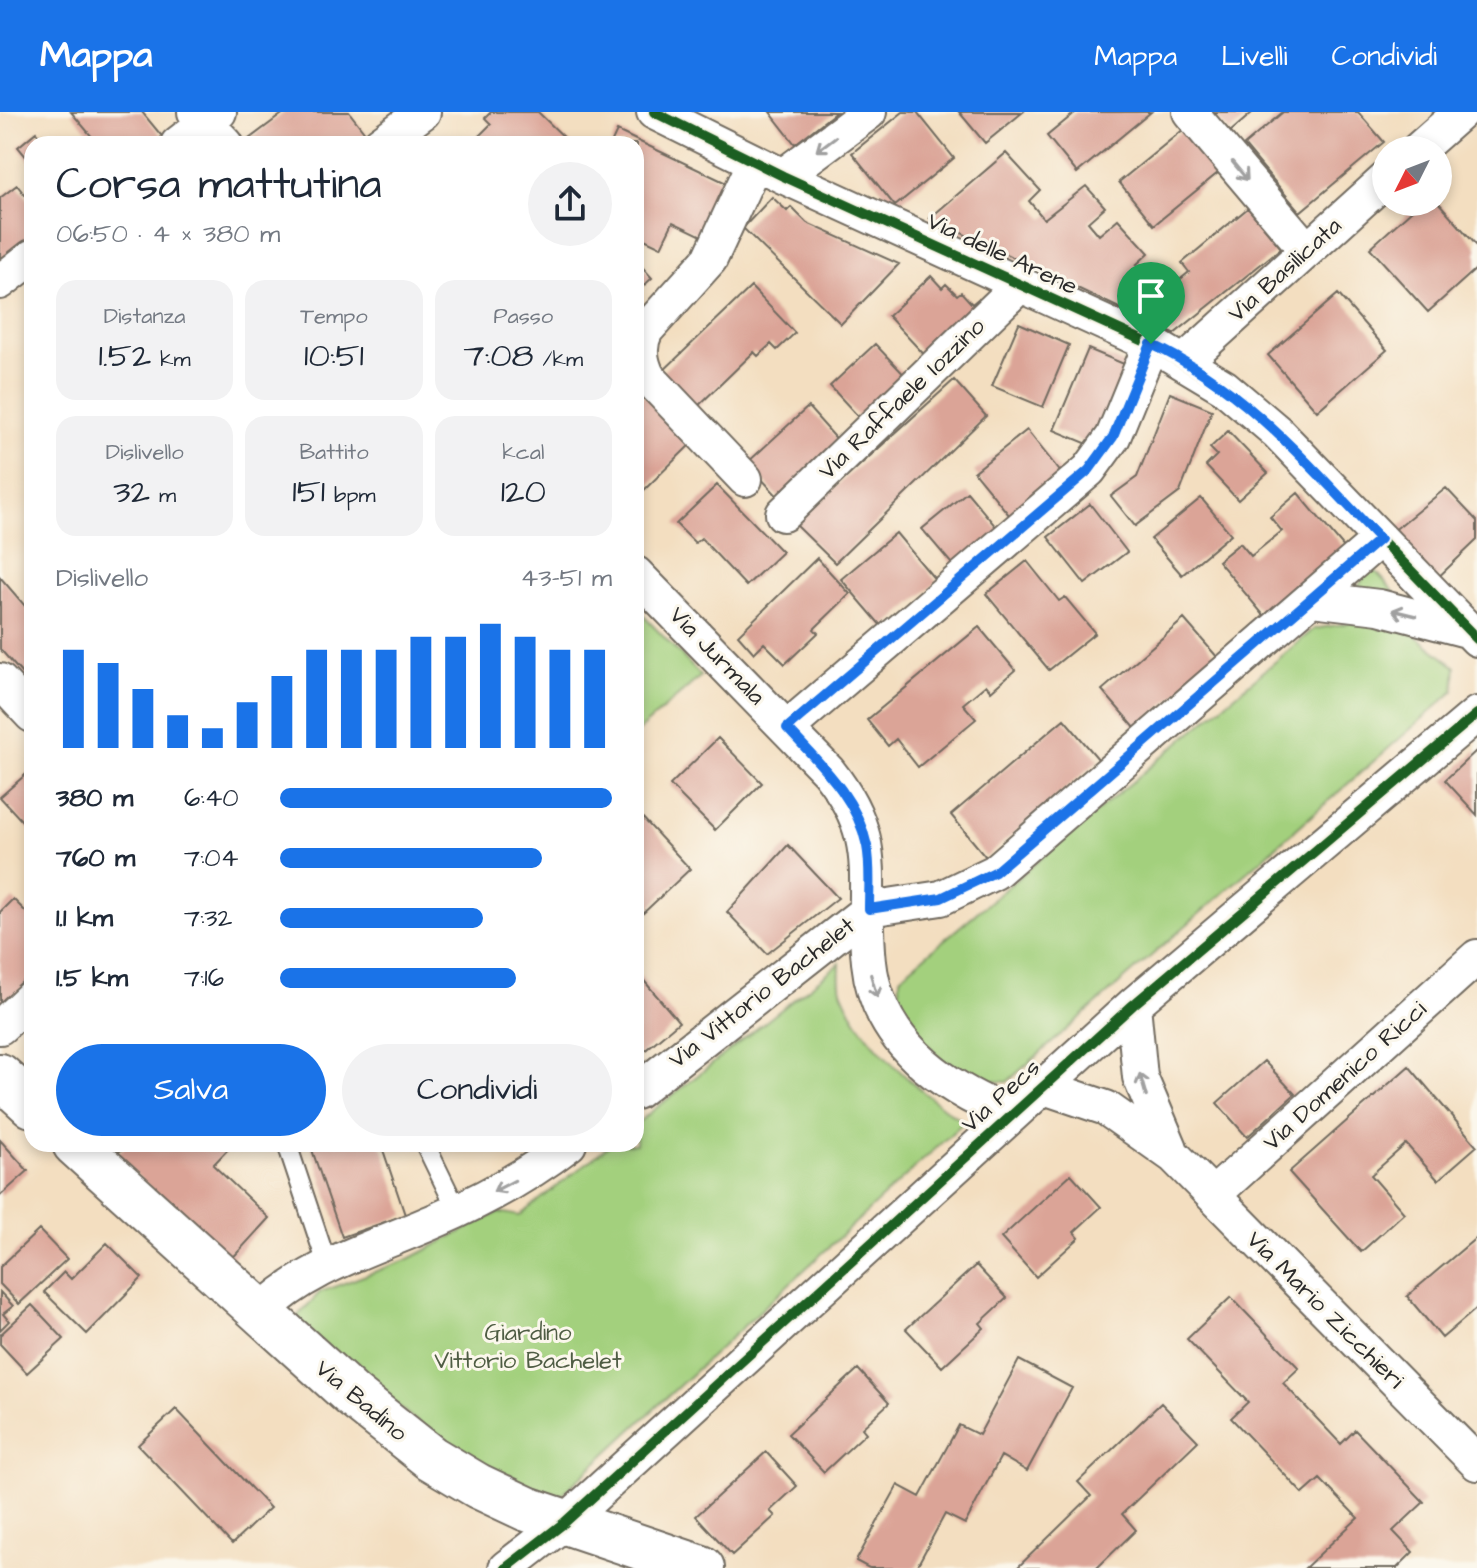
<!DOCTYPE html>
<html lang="it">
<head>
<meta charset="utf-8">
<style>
  :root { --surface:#fff; --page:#f2f2f3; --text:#1f2937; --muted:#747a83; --accent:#1a73e8 }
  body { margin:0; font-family:"Architects Daughter",sans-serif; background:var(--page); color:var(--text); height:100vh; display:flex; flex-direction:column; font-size:30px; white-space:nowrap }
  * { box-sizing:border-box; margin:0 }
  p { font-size:26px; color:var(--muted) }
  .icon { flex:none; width:44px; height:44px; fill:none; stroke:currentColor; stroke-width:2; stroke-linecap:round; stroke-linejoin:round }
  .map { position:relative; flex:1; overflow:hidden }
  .side { position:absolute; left:24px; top:24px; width:620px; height:1016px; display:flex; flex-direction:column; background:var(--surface); border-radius:24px; box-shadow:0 4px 12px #0003 }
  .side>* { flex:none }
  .needle { width:52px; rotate:228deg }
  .fabs { position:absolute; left:1372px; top:24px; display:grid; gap:16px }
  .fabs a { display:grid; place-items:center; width:80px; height:80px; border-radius:50%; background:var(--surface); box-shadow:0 4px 12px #0003; font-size:40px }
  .pin { position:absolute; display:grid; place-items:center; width:68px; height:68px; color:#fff; margin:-82px -34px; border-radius:50% 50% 50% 0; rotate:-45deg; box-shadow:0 0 8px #0007 }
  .pin .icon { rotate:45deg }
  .round { display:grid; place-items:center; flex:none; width:84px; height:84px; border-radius:42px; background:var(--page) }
  .head { display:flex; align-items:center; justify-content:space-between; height:136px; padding:0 32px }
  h1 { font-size:44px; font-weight:600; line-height:60px }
  .stats { display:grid; grid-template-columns:repeat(3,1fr); gap:12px; height:136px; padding:8px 32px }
  .stats div { display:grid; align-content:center; border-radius:20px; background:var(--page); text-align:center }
  .stats b { font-size:34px; font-weight:600 }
  .stats small { font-size:22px; font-weight:400 }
  .stats p { font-size:22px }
  .chart { height:224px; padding:16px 32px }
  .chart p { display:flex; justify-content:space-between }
  .chart svg { width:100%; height:144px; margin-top:8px; stroke:var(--accent); stroke-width:6 }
  .primary-button { display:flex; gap:16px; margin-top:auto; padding:16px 32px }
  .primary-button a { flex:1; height:92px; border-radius:48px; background:var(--accent); color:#fff; font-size:32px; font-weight:600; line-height:92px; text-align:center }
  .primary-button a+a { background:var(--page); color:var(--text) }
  ul { padding:0 32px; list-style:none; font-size:26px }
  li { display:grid; grid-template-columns:128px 96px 1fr; align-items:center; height:60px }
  li i { height:20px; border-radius:10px; background:var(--accent) }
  header { display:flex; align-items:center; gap:48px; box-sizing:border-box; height:112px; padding:0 40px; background:var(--accent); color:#fff }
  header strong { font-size:38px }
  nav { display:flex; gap:44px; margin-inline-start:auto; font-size:28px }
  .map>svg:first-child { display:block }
</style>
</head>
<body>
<header>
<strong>Mappa</strong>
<nav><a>Mappa</a><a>Livelli</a><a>Condividi</a></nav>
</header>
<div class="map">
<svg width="1477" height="1456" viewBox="0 0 1477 1456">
  <rect width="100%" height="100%" fill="#fbf7ec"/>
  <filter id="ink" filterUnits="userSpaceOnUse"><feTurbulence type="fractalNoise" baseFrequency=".0125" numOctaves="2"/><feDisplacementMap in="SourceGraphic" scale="16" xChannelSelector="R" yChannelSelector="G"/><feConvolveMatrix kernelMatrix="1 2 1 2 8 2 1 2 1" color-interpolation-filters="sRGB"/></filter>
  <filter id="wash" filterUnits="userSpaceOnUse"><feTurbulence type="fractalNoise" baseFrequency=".006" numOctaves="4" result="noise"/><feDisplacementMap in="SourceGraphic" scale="32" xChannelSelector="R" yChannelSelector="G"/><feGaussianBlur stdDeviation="1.8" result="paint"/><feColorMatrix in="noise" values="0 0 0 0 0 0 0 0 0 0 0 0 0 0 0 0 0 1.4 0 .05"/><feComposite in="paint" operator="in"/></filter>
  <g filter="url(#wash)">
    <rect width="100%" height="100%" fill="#f3dec0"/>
    <path fill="#a3d07d" stroke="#677e54" stroke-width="2" d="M1370,453L1397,483L1356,479Z
      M636,496L701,564L636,621Z
      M1372,507L1413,522L1456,555L1454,579L1007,970L975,968L947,954L899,901L900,865L1314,517Z
      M840,851C840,860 838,872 842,881C862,931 920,981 964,1010L559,1385L473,1355L293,1209L320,1180L409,1147L499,1100L519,1104L611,1032H636V1012Z"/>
    <g id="blocks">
      <path fill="#dba497" d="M71,0H142L165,28L161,32H98Z
        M285,0H349L366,22L353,32H253L249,27Z
        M491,0H538L571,32H471L491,12L485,6Z
        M770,0H836L795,32Z
        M903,0H917L954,46L895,94L852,41Z
        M959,0H1023L985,31Z
        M1076,0H1151L1077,61L1047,24Z
        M1212,0H1253L1230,20Z
        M1283,0H1358L1384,30L1300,100L1244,33Z
        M1184,17L1219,60L1154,113L1119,70Z
        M617,19L739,77L710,128L673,110L661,135L640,125L644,117L636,114V32H611Z
        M36,20L46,32H32V52L18,35Z
        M1006,41L1040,78L1029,89L1044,107L1086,74L1105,95L1088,110L1099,123L1118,107L1149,141L1136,153L1177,170L1189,160L1182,151L1248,96L1281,136L1174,222L930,106Z
        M17,73L32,92V134L0,159V86Z
        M772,85L787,99L791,95L807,111L899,152L841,212L743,116Z
        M1421,90H1438L1477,134V156L1428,200L1370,136Z
        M636,148L652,166L636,181Z
        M931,164L942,176L946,172L957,183L961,180L972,192L978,187L989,200L933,252L888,204Z
        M751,175L795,221L777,238L771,232L758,244L754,240L695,297L661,261Z
        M1338,182L1387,238L1317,299L1268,243Z
        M1019,211L1069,233L1043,295L992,274Z
        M875,232L912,271L866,313L830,274Z
        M1088,237L1136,257L1102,338L1054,318Z
        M954,268L986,304L835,451L795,412Z
        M651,276L699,324L636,386V291Z
        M1170,281L1212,298L1180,380L1135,414L1111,384L1137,365Z
        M808,295L842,333L782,389L747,351Z
        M1027,318L1066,367L1014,409L974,360Z
        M1228,319L1268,361L1238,388L1206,354L1217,343L1210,336Z
        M717,373L782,440L746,474L701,426L695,431L676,412Z
        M1446,376L1477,409V428L1430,473L1387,424Z
        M967,380L1002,422L957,458L922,417Z
        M1298,381L1351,444L1271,512L1218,449L1240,431L1251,444L1282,419L1270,405Z
        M1201,386L1231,422L1182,463L1151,427Z
        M1090,392L1127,440L1085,472L1048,425Z
        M896,421L937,470L883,516L841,467Z
        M817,446L850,482L814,517L818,521L785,552L764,531L754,541L738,523Z
        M1027,449L1059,489L1065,485L1095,521L1049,558L986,482Z
        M0,465L32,502V573L0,537Z
        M1184,507L1218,546L1136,617L1102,578Z
        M979,515L1015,558L991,579L986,573L963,592L976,607L918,655L896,627L888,634L867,608Z
        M1064,607L1099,648L986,745L951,703Z
        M718,626L762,671L715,718L670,673Z
        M1477,638V703L1445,668Z
        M32,657V720L0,685Z
        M640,703L690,757L636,808V707Z
        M788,733L838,786L767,842L727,800Z
        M13,787L32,806V867L0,900V800Z
        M640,864L679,910L636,946V868Z
        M1264,949L1295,982L1247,1025L1217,991Z
        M1409,954L1477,1034L1438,1068L1406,1032L1371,1063L1404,1101L1361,1140L1289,1060Z
        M0,1028L28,1059L0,1084Z
        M127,1032H233L213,1053L269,1106L228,1151L116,1043Z
        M310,1032H381L405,1103L342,1125Z
        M1071,1062L1101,1095L1074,1120L1079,1126L1036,1165L1001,1126Z
        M39,1118L67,1147L19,1192L0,1172V1155Z
        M1477,1125V1196L1442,1226L1407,1184Z
        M107,1131L142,1166L87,1222L44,1180L64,1160L71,1167Z
        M976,1153L1007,1186L980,1211L984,1216L942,1255L906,1217Z
        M0,1180L13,1194L3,1202L9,1209L0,1218Z
        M1231,1185L1299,1256L1283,1271L1341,1332L1355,1318L1424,1390L1393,1419L1413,1440L1397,1456H1305L1358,1406L1320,1367L1303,1382L1231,1306L1248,1290L1187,1227Z
        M32,1193L64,1227L27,1261L0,1232V1223Z
        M1019,1248L1072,1276L1027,1359L1001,1344L965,1412L945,1402L916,1456H869L856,1449L898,1373L920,1385L959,1313L979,1323Z
        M858,1257L889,1291L862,1316L866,1321L824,1360L788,1322Z
        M1161,1291L1198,1329L1122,1402L1136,1418L1097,1456H1017L1091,1384L1078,1370Z
        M176,1297L270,1396L232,1432L138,1333Z
        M766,1340L797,1374L770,1399L775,1404L732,1443L696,1404Z"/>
    </g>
  </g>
  <g filter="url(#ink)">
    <use href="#blocks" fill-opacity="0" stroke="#716a5f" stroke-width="2"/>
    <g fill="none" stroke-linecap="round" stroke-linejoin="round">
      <g stroke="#716a5f" stroke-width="22">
        <path id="service" d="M287,1032L328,1155
          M425,1032L457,1098"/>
      </g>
      <g stroke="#716a5f" stroke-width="38">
        <path id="minor" d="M195,0L226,32
          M654,0L783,64L1159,236L1224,275L1277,320L1477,527
          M1190,0L1306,137
          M178,32L219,0
          M380,32L423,0
          M1418,38L1461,0
          M783,64L869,0
          M0,170L32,145
          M1185,249L1386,67
          M745,367L648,265C640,249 638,234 646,218L710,147L755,50
          M783,402L1021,172
          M636,462L828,659C885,731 860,769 869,850C877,929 942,975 1010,1002
          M1312,487L1379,495L1467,518
          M0,569L32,603
          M787,616L1089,358L1113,325L1151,232
          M1133,893L1140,965L1170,1036
          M0,915L32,885
          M1041,974L1106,996L1174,1044L1477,1351
          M636,980L869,797L941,786L995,760L1380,427
          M1213,1083L1477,845
          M260,1201C308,1153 377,1135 437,1108C483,1088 530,1062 569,1032
          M506,1456L564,1411L1133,893L1477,602"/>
      </g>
      <g stroke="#716a5f" stroke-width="48">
        <path id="tertiary" d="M0,964L32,993
          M75,1032L353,1284L431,1346L478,1374L527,1397L702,1456"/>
      </g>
      <use href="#service" stroke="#fff" stroke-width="18"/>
      <use href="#minor" stroke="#fff" stroke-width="34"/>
      <use href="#tertiary" stroke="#fff" stroke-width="44"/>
      <g stroke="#fbf7ec" stroke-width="15">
        <path id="cycleway" d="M654,0L783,64L1159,236L1224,275L1277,320L1477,527
          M506,1456L564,1411L1133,893L1477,602"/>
      </g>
      <use href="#cycleway" stroke="#1b5e20" stroke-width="10"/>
    </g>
    <defs><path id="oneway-shaft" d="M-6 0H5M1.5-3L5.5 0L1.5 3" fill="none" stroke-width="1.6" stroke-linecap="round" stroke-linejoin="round" transform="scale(2)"/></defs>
    <g stroke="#a0a0a0">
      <use href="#oneway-shaft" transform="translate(826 32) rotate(143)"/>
      <use href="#oneway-shaft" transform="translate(1240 59) rotate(50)"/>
      <use href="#oneway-shaft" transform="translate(1404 501) rotate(-166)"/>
      <use href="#oneway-shaft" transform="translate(874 874) rotate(74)"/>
      <use href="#oneway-shaft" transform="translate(1143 973) rotate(-106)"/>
      <use href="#oneway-shaft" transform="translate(504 1074) rotate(152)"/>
    </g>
  </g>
  <g fill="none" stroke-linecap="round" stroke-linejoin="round" filter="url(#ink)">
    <g stroke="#fff" stroke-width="16">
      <path id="route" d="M1151,232C1244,275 1310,354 1380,427L995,760L941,786L869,797C869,776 871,754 867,734C857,685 819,651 787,616L1089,358L1113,325Z"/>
    </g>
    <use href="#route" stroke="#1a73e8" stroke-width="10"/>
  </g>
  <g text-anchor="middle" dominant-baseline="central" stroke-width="6" stroke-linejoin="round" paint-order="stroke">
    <g font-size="24" fill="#2b2b2b" stroke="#fbf7ec">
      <text transform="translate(1002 142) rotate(25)">Via delle Arene</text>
      <text transform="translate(1285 158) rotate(-42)">Via Basilicata</text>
      <text transform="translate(902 287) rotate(-44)">Via Raffaele Iozzino</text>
      <text transform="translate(717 544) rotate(46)">Via Jurmala</text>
      <text transform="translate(762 881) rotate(-38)">Via Vittorio Bachelet</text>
      <text transform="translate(1345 964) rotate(-42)">Via Domenico Ricci</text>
      <text transform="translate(1001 984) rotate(-42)">Via Pecs</text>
      <text transform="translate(1325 1198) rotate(45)">Via Mario Zicchieri</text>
      <text transform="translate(361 1289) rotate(40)">Via Badino</text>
    </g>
    <g font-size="24" fill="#4f5d44" stroke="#fbf7ec">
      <text x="528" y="1221">Giardino<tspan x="528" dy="28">Vittorio Bachelet</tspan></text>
    </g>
  </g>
</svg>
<div class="fabs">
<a><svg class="needle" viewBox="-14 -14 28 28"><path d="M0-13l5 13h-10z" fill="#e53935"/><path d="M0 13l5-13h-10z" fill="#747a83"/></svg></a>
</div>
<div class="pin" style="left:1151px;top:232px;background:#1e9e55"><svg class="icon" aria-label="arrive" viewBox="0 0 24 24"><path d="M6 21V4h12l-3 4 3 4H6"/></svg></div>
<section class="side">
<div class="head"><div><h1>Corsa mattutina</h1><p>06:50 · 4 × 380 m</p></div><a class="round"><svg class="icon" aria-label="share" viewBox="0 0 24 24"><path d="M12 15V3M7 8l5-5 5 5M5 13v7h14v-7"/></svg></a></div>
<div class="stats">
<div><p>Distanza</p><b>1.52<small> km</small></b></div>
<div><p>Tempo</p><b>10:51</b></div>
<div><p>Passo</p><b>7:08<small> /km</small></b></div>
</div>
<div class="stats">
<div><p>Dislivello</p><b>32<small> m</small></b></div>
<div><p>Battito</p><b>151<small> bpm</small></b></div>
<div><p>kcal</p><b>120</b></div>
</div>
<div class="chart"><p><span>Dislivello</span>43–51 m</p>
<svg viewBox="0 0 160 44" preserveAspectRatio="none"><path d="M5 44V14M15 44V18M25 44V26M35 44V34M45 44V38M55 44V30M65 44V22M75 44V14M85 44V14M95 44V14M105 44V10M115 44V10M125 44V6M135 44V10M145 44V14M155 44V14"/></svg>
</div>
<ul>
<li><b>380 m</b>6:40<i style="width:100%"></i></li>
<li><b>760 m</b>7:04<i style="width:79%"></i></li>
<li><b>1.1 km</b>7:32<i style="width:61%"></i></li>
<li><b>1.5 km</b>7:16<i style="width:71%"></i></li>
</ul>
<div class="primary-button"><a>Salva</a><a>Condividi</a></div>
</section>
</div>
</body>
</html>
